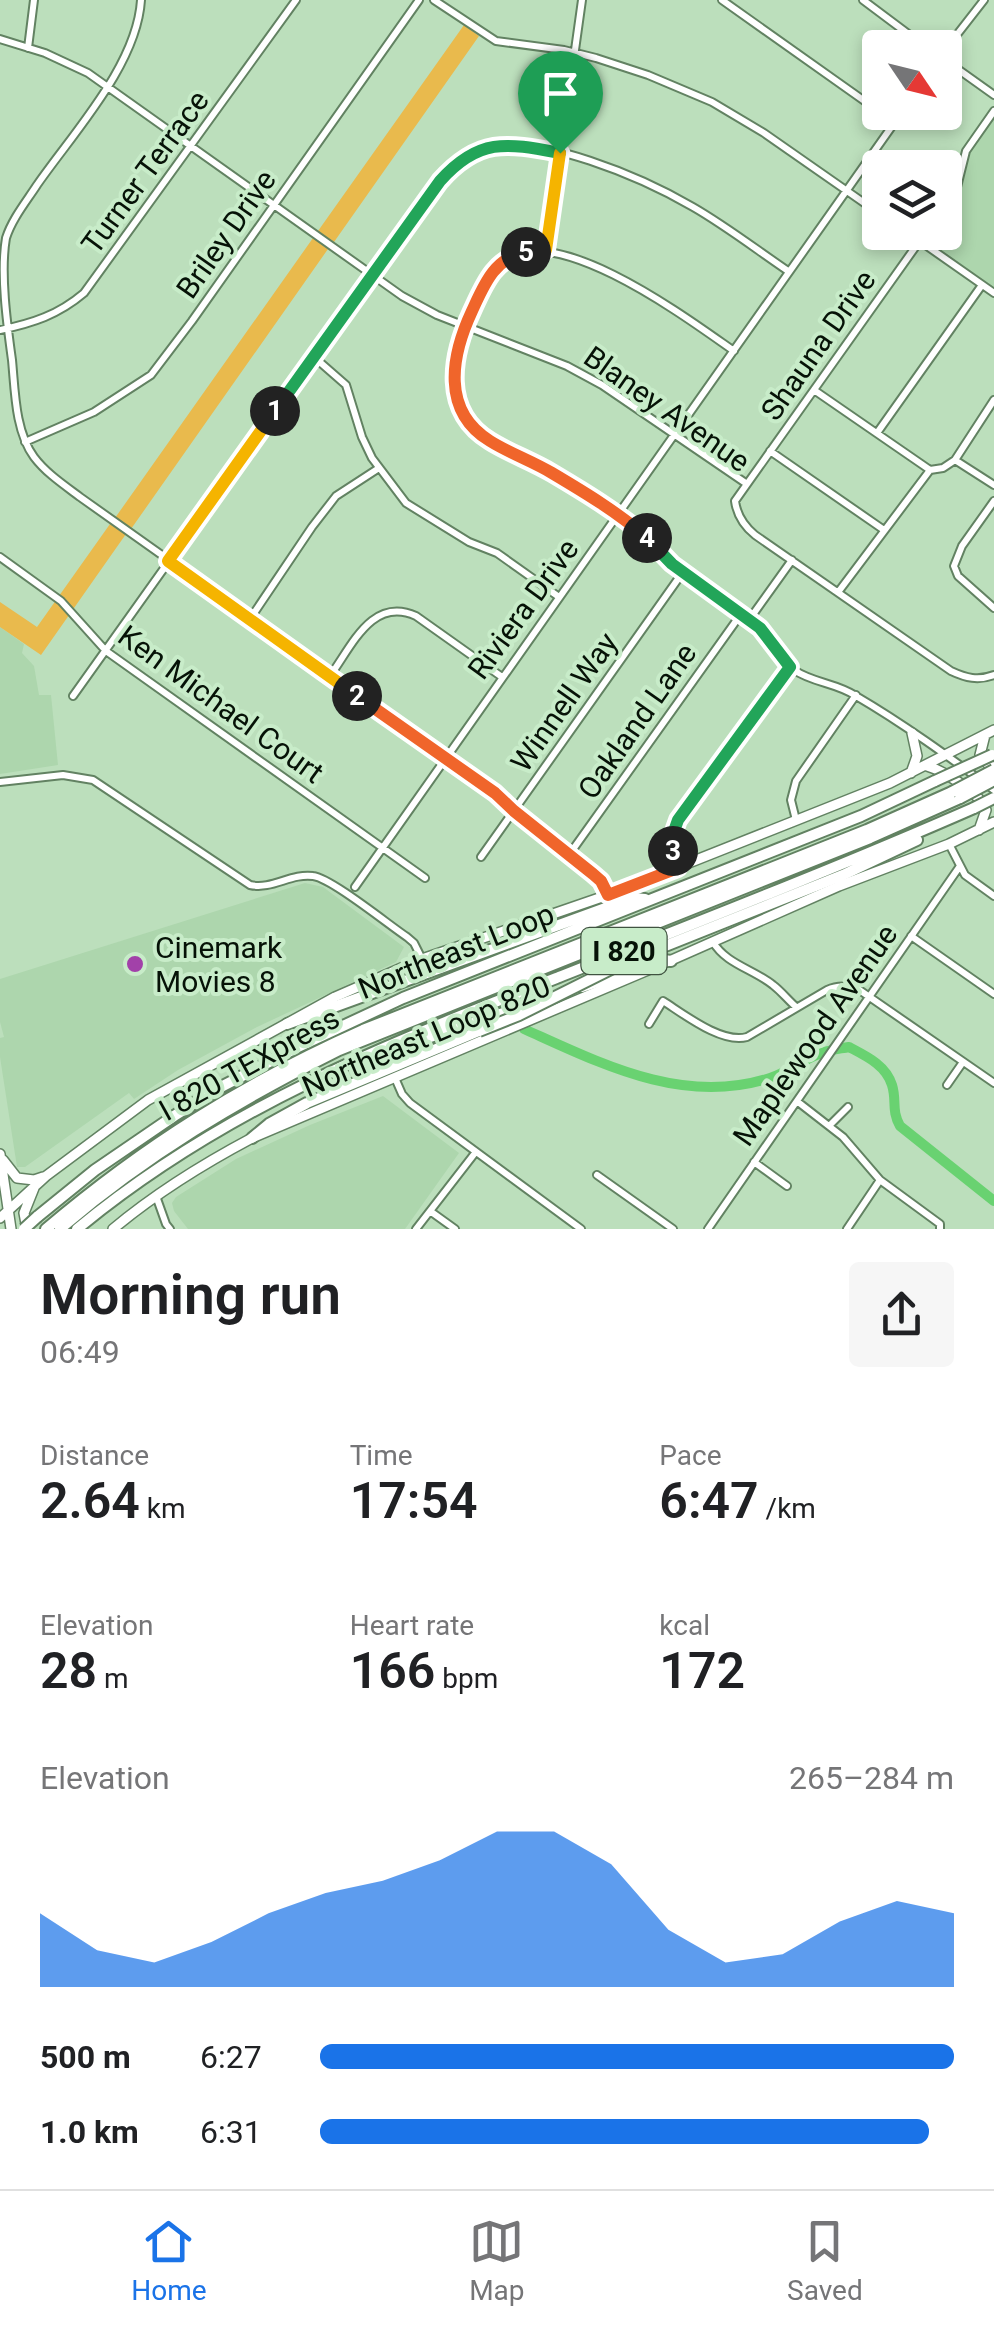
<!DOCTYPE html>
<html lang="en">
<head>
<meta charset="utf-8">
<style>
  :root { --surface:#fff; --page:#f6f6f6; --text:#202124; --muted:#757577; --line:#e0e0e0; --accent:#1a73e8 }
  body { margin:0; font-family:Roboto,sans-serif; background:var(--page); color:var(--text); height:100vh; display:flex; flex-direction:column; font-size:38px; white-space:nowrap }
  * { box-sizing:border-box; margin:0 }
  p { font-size:32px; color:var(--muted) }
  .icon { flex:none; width:55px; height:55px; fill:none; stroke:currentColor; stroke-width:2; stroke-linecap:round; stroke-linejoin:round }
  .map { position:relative; height:1229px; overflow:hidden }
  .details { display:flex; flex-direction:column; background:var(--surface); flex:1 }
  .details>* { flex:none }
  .needle { width:65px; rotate:125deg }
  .tools { position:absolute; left:862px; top:30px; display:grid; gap:20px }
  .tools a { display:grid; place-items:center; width:100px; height:100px; border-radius:10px; background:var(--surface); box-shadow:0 5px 15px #0003; font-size:50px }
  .pin { position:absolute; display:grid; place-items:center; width:85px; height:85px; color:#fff; margin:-102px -42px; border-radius:50% 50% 50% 0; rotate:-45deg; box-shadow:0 0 10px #0007 }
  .pin .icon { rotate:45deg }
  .km { position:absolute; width:50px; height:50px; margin:-25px; border-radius:50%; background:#222; color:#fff; font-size:28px; line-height:50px; text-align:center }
  .round { display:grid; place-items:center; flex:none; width:105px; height:105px; border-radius:10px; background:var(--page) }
  .summary { display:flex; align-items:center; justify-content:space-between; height:170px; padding:0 40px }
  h1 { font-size:55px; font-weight:600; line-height:75px }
  .metrics { display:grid; grid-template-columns:repeat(3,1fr); gap:15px; height:170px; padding:10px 40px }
  .metrics div { display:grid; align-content:center }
  .metrics b { font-size:50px; font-weight:600 }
  .metrics small { font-size:28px; font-weight:400 }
  .metrics p { font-size:28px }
  .chart { height:280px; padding:20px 40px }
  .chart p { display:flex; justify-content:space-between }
  .chart svg { width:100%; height:180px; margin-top:10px; fill:var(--accent); opacity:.7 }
  ul { padding:0 40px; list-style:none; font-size:32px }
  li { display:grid; grid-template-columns:160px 120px 1fr; align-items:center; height:75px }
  li i { height:25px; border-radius:12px; background:var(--accent) }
  .dock { display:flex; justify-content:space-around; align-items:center; height:140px; border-top:2px solid var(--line); background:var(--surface); font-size:28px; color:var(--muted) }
  .dock a { display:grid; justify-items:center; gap:5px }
  .dock .current { color:var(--accent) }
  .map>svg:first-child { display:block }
</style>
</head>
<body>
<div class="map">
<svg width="994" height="1229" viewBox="0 0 994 1229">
  <rect width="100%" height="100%" fill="#bcdfbc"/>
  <path fill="#add6ad" d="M994,117V288L926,240L931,233L945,232V212L958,192L970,151Z
    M0,627L24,644L22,653L34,666L39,695H51L58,765L0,774Z
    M305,883L323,887L404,947L396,962L257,1027L178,1070L134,1099L129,1093L25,1167H17L0,1057V1038L4,1037L0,1022V979Z
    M383,1096L459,1153L405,1229H188L174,1211L172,1203L176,1197L236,1159L310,1125Z"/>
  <path fill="#e9ba4d" d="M464,25L479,36L334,242L318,231Z
    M313,238L328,249L131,529L115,518Z
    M110,524L126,534L41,655L0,627V602L37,627Z"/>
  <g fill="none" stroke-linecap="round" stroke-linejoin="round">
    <path stroke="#69d271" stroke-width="10" d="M524,1029C602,1064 683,1106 770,1078C788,1072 802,1060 819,1054C828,1050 839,1049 849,1047C866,1056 886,1065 892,1085C897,1101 891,1110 900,1126L994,1201"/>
    <g stroke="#628262" stroke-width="10">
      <path id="minor" d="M141,0C137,65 73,133 37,185C26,202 12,219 6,238C0,273 7,324 12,360C15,391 15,431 34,457C46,473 64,485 80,497L479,780L593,874L601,881L608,895
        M434,0L496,41L564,50L596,58L648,75L712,102L764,133L880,214
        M722,0L880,112
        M863,0L927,48
        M0,39L45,53L88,73L402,296L437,315L567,366L602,385L747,484
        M28,48L34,0
        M945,50L984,0
        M945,60L994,95
        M945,205L957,187L966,151L994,111
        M907,232L994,293
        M926,232L735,501C737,516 744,526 755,535L951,671C966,678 978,681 994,675
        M547,250L582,0
        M0,330C33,323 58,315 84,293L296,0
        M734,351C688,319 560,223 505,259C487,271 469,310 464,331C454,364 447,395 470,424C489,447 522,457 548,471C572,484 596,500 618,516C639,531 655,551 675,566C693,580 711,593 730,606C740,614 752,620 760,629C773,642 778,659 794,670C813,683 837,683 856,696C904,724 949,757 994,790
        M314,357L346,385L362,437L372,458L406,503L469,542L497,553L559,597
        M814,390L930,470
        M877,433L982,285
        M25,442L94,412L151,375L192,321L419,0
        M770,451L884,530
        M955,460L994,485
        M994,501L962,546L954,566L958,576L994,608
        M0,557L61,601L106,651L425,878
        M839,591L930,470L943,468L955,460L994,400
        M250,619L312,527L336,496L379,468
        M749,620L792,560
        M330,676C352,646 372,596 416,616L502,677
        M73,696L440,181C452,167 464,154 482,149C537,131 645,179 693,207C726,226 757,250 788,271
        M0,782L63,775L93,780L250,885C272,890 291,873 313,876C331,878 389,925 407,937L414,943L422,959
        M796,820L791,800L796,781L856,695
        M949,844L965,875L994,896
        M569,855L741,614
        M481,857L683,572
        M678,867C671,852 671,835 678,820L790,667
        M355,887L902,112
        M911,936L994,994
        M713,942C726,964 753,969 773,985C781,991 788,1000 796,1007
        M649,1024L663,1001C685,1015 722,1044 747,1037L827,990C838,985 847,986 858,989L994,1083
        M395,1078L402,1094L410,1103L581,1229
        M947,1085L963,1062
        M798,1102L843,1137L880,1180L940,1224V1229
        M830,1125L848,1107
        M754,1162L787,1186
        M597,1175L673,1229
        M156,1196L166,1224L170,1229
        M430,1211L455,1229
        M416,1229L475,1153
        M708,1229L960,866
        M847,1229L880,1180"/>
    </g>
    <g stroke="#628262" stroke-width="12">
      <path id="major" d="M985,735L980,755L983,760L994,768
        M927,766C944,771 981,794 986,810L979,830
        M911,773L917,756L912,733
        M667,962L839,886L949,844L994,822
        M0,1154L11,1229
        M3,1160L17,1178L34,1180L43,1177
        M0,1218L46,1176L148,1100L335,997L422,959L608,895L890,783L994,730
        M27,1229L24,1213L34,1188
        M113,1229C156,1193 203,1164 252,1138L648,970"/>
    </g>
    <g stroke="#628262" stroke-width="14">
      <path id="highway" d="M625,962L843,875L917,840
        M582,987L664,960L671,961
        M287,1024L633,898L645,899
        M415,1042L537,1002
        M252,1138L269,1124L307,1103L479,1031
        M37,1217L95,1170L174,1116L217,1089L298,1047L403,998L861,816L935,781
        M46,1229C145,1145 244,1083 363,1030L867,830L952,792
        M60,1229C145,1156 239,1100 339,1050L870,838L960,798
        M77,1229C223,1108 385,1045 559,977C698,922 837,868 974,808"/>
    </g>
    <use href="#minor" stroke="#fff" stroke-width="6"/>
    <use href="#major" stroke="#fff" stroke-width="9"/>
    <use href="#highway" stroke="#fff" stroke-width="10"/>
    <g stroke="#628262" stroke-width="14" stroke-linecap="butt">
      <path id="highway-bridge" d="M935,781L992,755
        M952,792L994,770
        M960,798L994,780
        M974,808L994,798
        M479,1031L519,1015L625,962
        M24,1229L37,1217"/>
    </g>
    <use href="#highway-bridge" stroke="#fff" stroke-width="10"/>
  </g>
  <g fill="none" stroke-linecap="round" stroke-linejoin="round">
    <g stroke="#fff" stroke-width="20">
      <path id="split-1" d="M275,411L440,181C479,137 507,143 560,153"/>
    </g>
    <g stroke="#fff" stroke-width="20">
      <path id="split-2" d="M275,411L168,561L357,696"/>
    </g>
    <g stroke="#fff" stroke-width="20">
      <path id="split-3" d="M357,696L495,793L514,811L593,874L601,881L608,895L678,868L673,851"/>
    </g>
    <g stroke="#fff" stroke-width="20">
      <path id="split-4" d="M647,538L672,564L760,628L790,667L678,820L673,834V851"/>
    </g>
    <g stroke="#fff" stroke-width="20">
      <path id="split-5" d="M526,252C494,258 484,285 472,311C451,356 441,411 490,441C509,453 532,461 552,473C584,492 619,513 647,538"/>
    </g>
    <g stroke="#fff" stroke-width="20">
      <path id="split-6" d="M526,252L546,250L560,153"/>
    </g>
    <use href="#split-1" stroke="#22a559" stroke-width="12"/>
    <use href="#split-2" stroke="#f5b400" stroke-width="12"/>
    <use href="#split-3" stroke="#f0652b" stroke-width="12"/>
    <use href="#split-4" stroke="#22a559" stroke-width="12"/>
    <use href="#split-5" stroke="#f0652b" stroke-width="12"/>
    <use href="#split-6" stroke="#f5b400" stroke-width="12"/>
  </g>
  <circle fill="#a241a9" stroke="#c8ecc9" stroke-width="4" cx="135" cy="964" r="10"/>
  <g text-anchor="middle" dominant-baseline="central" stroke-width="8" stroke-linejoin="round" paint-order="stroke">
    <rect fill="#c8ecc9" stroke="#405341" stroke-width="2.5" x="581.5" y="928" width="85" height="46" rx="8"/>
    <g font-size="28" font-weight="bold" fill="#061207">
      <text x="624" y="951">I 820</text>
    </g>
    <g font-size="30" fill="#061207" stroke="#c8ecc9">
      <text transform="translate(145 172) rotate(-54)">Turner Terrace</text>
      <text transform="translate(226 234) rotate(-55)">Briley Drive</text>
      <text transform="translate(818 345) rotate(-55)">Shauna Drive</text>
      <text transform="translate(667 409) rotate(35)">Blaney Avenue</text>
      <text transform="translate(523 609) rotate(-54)">Riviera Drive</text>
      <text transform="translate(564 702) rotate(-55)">Winnell Way</text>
      <text transform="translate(221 704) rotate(36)">Ken Michael Court</text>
      <text transform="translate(637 721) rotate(-55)">Oakland Lane</text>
      <text transform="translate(456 951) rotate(-22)">Northeast Loop</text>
      <text transform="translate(815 1035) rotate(-55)">Maplewood Avenue</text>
      <text transform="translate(426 1036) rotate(-23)">Northeast Loop 820</text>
      <text transform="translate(249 1064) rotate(-29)">I 820 TEXpress</text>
    </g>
    <g font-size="30" fill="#061207" stroke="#c8ecc9" text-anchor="start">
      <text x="155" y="947">Cinemark<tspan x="155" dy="34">Movies 8</tspan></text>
    </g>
  </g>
</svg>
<div class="tools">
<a><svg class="needle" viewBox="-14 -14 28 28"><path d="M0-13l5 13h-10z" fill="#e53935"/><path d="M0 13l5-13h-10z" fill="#757577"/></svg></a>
<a><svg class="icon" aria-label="layers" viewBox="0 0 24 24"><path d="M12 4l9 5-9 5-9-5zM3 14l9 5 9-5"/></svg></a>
</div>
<div class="pin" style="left:560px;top:153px;background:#1e9e55"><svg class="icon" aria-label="arrive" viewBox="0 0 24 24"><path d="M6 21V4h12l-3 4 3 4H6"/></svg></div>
<b class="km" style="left:275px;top:411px">1</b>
<b class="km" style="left:357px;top:696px">2</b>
<b class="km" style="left:673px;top:851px">3</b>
<b class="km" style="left:647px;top:538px">4</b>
<b class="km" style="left:526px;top:252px">5</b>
</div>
<section class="details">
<div class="summary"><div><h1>Morning run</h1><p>06:49</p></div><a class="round"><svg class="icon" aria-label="share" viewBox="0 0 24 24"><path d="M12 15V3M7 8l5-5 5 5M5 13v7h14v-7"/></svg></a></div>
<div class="metrics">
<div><p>Distance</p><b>2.64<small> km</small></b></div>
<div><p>Time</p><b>17:54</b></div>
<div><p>Pace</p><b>6:47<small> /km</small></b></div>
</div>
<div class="metrics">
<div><p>Elevation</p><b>28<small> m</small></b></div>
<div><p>Heart rate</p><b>166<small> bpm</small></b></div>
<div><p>kcal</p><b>172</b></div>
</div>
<div class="chart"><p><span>Elevation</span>265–284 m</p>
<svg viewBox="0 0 160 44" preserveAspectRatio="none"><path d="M0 44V26L10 35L20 38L30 33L40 26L50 21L60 18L70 13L80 6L90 6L100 14L110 30L120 38L130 36L140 28L150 23L160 26V44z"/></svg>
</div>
<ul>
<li><b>500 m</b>6:27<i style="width:100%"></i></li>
<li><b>1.0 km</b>6:31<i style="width:96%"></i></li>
</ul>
</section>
<nav class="dock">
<a class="current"><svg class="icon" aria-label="home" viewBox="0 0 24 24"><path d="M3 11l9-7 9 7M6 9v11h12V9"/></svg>Home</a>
<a><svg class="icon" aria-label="map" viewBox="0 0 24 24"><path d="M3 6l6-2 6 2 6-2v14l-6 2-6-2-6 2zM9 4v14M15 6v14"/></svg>Map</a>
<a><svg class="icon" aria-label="saved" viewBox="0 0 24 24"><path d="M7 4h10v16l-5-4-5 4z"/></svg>Saved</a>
</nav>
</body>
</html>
